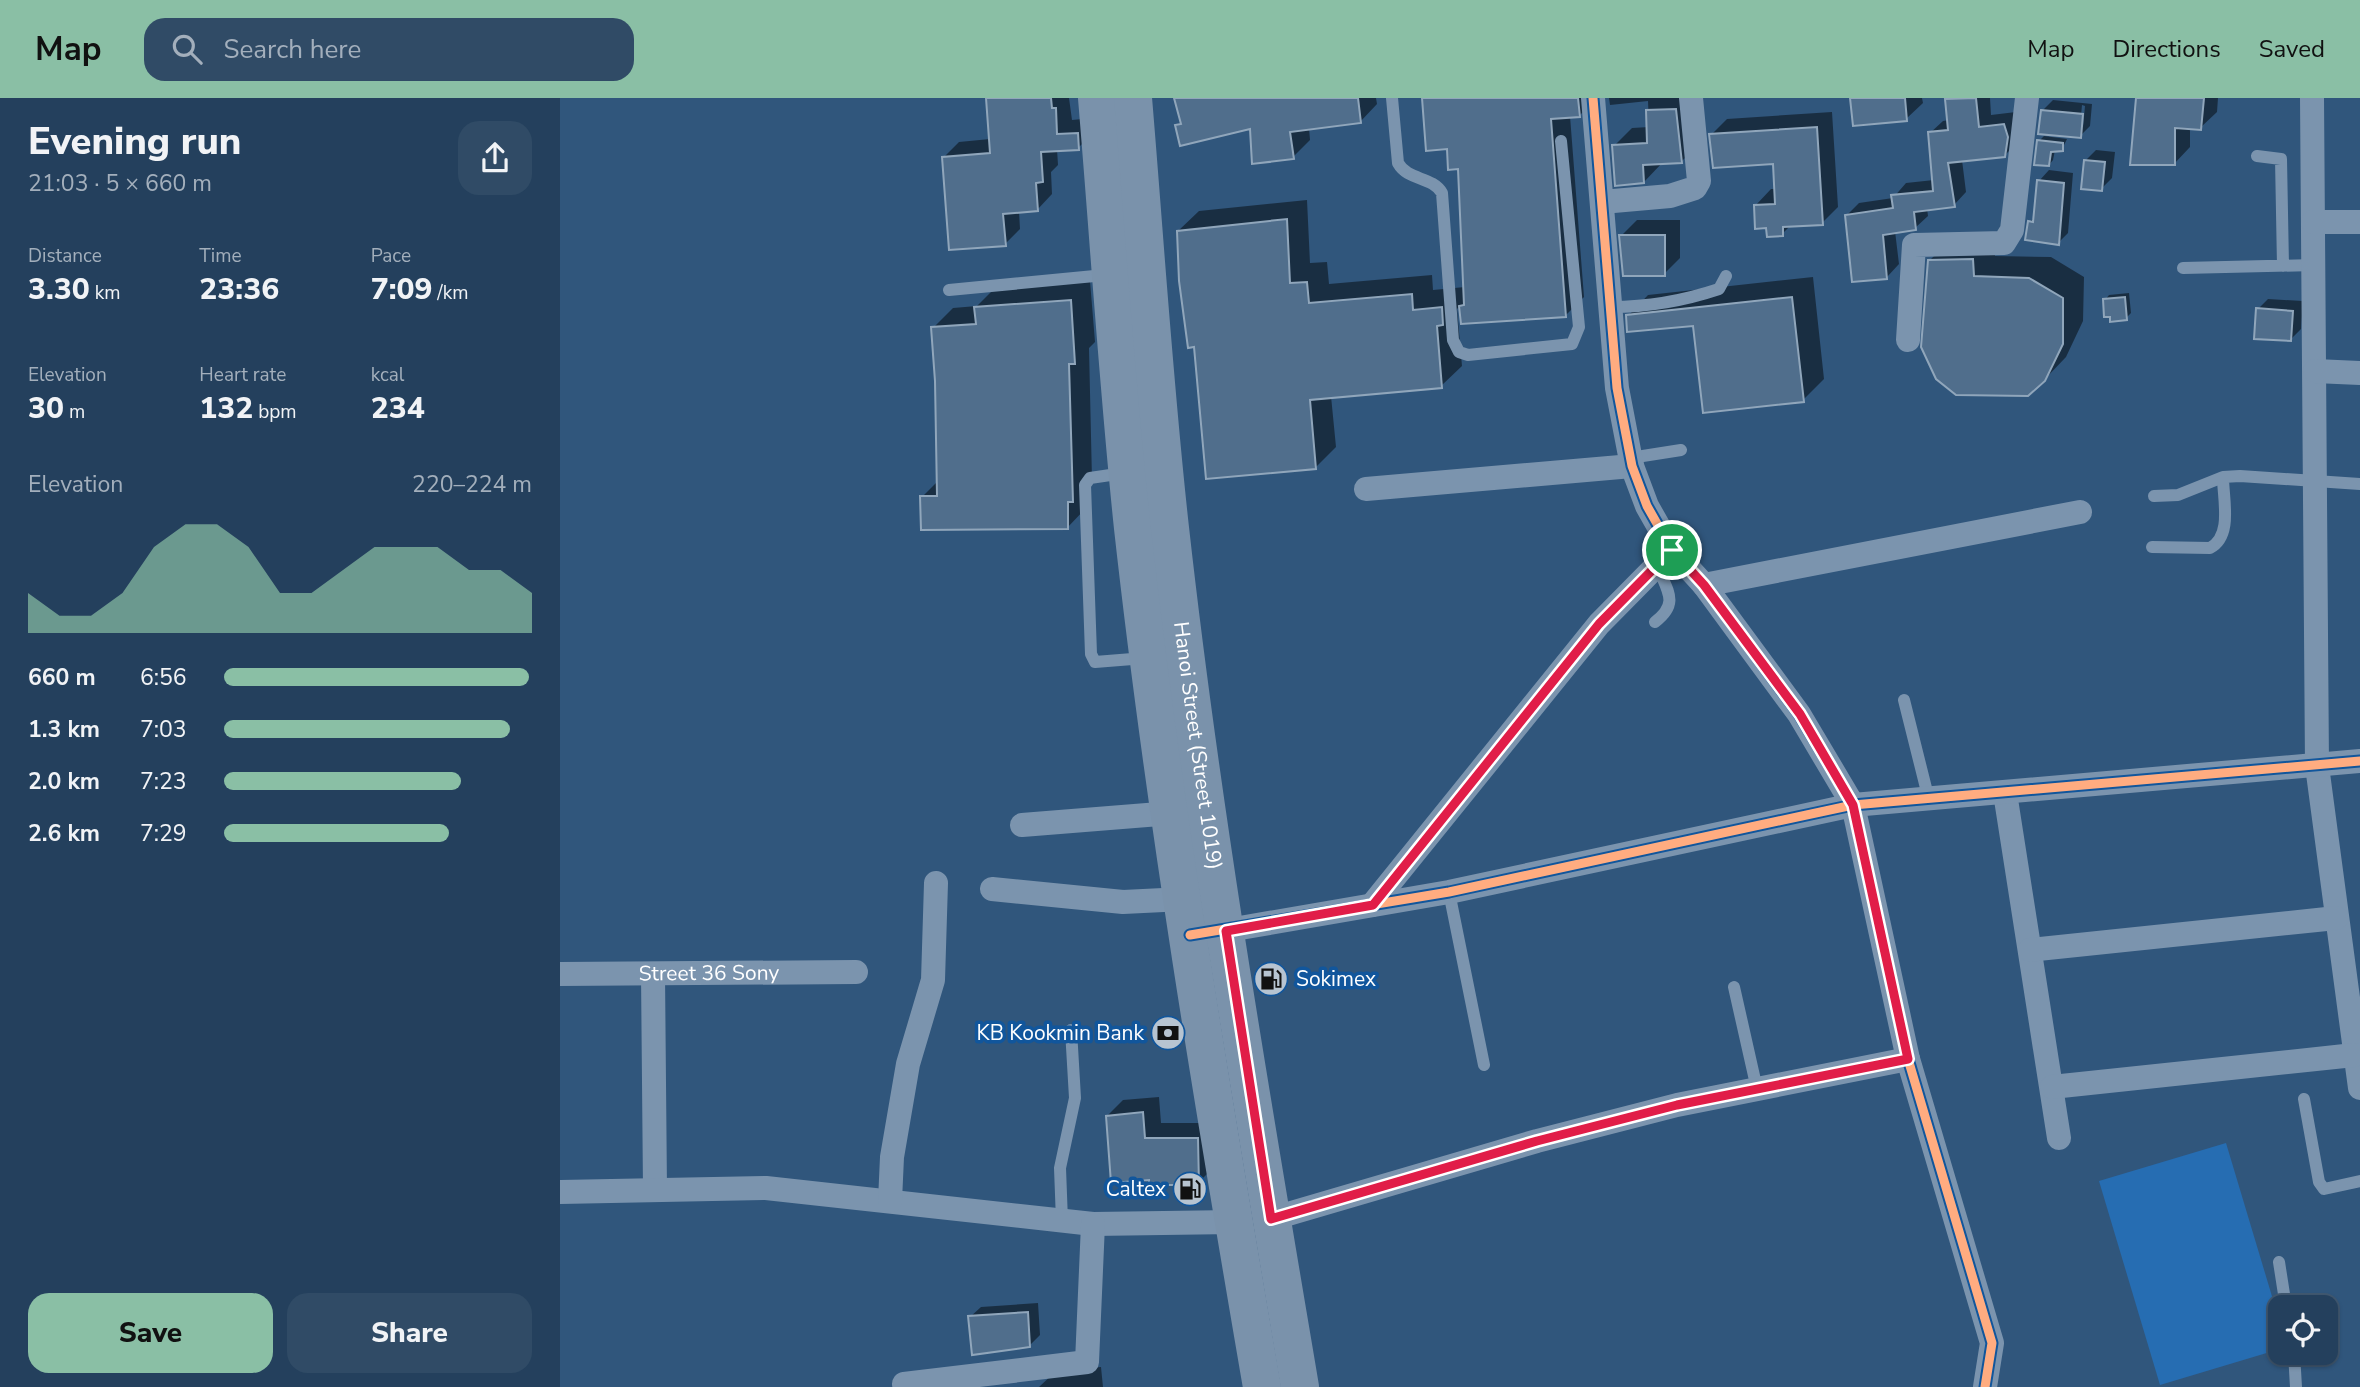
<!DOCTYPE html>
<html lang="en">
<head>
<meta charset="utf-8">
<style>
  :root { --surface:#24405d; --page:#304b66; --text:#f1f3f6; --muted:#a3afbc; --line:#415972; --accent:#8abfa5 }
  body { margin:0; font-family:"Nunito Sans",sans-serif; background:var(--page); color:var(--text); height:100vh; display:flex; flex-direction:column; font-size:26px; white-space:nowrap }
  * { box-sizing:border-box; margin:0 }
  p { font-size:23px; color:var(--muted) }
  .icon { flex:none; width:38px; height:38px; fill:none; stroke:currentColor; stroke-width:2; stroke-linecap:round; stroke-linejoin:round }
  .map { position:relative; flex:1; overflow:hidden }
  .sheet { display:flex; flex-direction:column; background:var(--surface); width:560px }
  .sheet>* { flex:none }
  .controls { position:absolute; left:1708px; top:1197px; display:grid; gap:14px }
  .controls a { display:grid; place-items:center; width:70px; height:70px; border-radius:14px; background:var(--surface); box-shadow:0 2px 5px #0004,0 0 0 2px var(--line); font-size:35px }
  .pin { position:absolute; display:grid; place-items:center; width:60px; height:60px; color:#fff; margin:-30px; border:4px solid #fff; border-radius:50%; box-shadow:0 2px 7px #0007 }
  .round { display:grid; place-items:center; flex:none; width:74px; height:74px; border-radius:21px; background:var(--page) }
  .head { display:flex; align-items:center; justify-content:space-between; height:119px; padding:0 28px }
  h1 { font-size:38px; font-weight:800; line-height:52px }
  .metrics { display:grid; grid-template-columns:repeat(3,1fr); gap:10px; height:119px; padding:7px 28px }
  .metrics div { display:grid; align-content:center }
  .metrics b { font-size:30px; font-weight:800 }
  .metrics small { font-size:19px; font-weight:400 }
  .metrics p { font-size:19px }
  .chart { height:196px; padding:14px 28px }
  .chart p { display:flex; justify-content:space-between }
  .chart svg { width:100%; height:126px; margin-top:7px; fill:var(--accent); opacity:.7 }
  .primary-button { display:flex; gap:14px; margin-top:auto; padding:14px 28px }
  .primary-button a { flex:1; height:80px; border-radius:21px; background:var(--accent); color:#111; font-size:28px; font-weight:800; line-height:80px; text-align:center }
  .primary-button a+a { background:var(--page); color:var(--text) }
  ul { padding:0 28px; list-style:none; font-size:23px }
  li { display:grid; grid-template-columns:112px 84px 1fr; align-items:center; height:52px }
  li i { height:18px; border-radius:9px; background:var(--accent) }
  header { display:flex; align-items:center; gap:42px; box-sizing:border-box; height:98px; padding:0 35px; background:var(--accent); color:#111 }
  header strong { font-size:33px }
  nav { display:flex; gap:38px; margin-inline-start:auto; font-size:24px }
  .search { width:490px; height:63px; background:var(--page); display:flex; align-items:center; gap:18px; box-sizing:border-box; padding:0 24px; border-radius:21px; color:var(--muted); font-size:26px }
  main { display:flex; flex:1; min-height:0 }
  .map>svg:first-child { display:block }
</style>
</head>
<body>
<header>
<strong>Map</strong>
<div class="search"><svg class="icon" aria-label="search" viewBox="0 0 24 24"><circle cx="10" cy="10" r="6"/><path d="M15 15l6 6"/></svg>Search here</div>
<nav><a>Map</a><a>Directions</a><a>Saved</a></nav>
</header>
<main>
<section class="sheet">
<div class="head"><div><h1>Evening run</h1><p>21:03 · 5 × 660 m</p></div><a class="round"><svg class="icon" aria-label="share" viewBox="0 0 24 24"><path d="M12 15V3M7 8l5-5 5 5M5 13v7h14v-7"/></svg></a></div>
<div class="metrics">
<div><p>Distance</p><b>3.30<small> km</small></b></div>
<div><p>Time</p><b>23:36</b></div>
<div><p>Pace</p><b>7:09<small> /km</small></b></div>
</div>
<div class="metrics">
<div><p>Elevation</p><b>30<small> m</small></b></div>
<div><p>Heart rate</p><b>132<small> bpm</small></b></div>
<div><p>kcal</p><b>234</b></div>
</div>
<div class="chart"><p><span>Elevation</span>220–224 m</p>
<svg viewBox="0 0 160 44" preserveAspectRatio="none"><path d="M0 44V30L10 38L20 38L30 30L40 14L50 6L60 6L70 14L80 30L90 30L100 22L110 14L120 14L130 14L140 22L150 22L160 30V44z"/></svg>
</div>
<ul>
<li><b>660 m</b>6:56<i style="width:99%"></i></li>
<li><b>1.3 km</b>7:03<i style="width:93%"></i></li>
<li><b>2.0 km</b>7:23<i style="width:77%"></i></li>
<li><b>2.6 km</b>7:29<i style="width:73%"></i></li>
</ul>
<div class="primary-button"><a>Save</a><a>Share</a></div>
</section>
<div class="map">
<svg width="1800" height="1289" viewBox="0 0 1800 1289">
  <rect width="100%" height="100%" fill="#30567c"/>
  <path fill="#266db2" d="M1666,1045L1720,1225V1251L1600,1287L1539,1083Z"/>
  <path fill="#0007" fill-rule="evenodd" d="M427,0H509L512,22L533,20V35L518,50L497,51L498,67L491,74L492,96L477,112L459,113L460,131L445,146L384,59L399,44L430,41Z
    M618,0H816L817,6L800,24L749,30L750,42L733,59L691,29L617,28L622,23Z
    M864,0H1037L1019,18H1010L1024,199L1005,218L902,224L901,207L897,211L902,268L881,288L771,298L776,349L755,370L636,247L618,133L639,113L747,102L750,165L767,164L769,186L872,177L873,192L905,189L900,70Z
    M1049,0H1134L1140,45L1122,63L1103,64L1084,84L1054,48L1072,30L1089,29L1088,3L1050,7Z
    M1292,0H1362L1363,5L1346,21Z
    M1390,0H1430L1431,17L1456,14L1457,45L1445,57L1402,62L1406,94L1394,107L1367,110L1368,118L1355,130L1335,133L1339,166L1327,179L1286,118L1299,105L1333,100L1346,85L1374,82L1370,35L1383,23L1389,22L1387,3Z
    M1578,0H1658L1657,14L1640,30L1630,29V49L1614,66Z
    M1493,2L1532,6L1530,28L1520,38L1482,13ZM1522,7L1525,8L1523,29H1520Z
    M1272,14L1278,109L1262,125L1231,127L1222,136L1208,128L1195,108L1211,91H1216L1215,64L1151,37L1167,21Z
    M1484,38L1507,41L1502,51L1495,52L1493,62L1489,67L1479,43Z
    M1536,52L1555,54L1552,80L1541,91L1526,62Z
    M1489,72L1513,75L1508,135L1498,145L1470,124L1475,119L1479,83Z
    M1077,122H1120V160L1104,176L1061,138Z
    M1433,140L1435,158L1491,159L1524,179L1523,223L1506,259L1484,282L1370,162L1391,141Z
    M1253,179L1264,281L1243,302L1135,226L1068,218L1088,197Z
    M530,183L535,244L529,250L532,382L527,409L507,430L362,399L378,383L373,230L393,210L417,208L436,189Z
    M1569,195L1571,215L1566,220L1545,202L1549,197Z
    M1708,201L1743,203L1741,231L1730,242L1698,211Z
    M599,999L601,1025H653L654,1069L638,1085L547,1018L563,1002Z
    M478,1205L480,1237L469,1248L410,1219L421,1209Z
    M541,1269L543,1289H479L497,1272Z"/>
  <path fill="#506e8c" stroke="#90a6bb" stroke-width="2" d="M426,0H491L492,10H496L497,36L518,35L519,52L481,54L483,84L476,85L478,113L443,116L446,148L389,152L382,59L430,55Z
    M614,0H798L801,25L730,34L734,61L692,66L690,31L620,48L615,27L621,26Z
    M862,0H1018L1020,19L991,21L1006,219L901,226L899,208L904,207L898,71L888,72L887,51L866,53Z
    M1290,0H1345L1347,23L1293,28Z
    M1416,0L1419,29L1444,26L1448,39L1445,59L1388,65L1395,109L1354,114L1356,132L1323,137L1327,181L1292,184L1285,117L1333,110L1331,97L1373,93L1368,34L1388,32L1385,1Z
    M1576,0H1644L1641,32L1615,30V67H1570Z
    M1116,11L1122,65L1083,67L1084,85L1055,88L1052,47L1087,45L1086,12Z
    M1481,12L1523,16L1521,40L1478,36Z
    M1257,29L1263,127L1223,129V138L1207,139L1206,130L1195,131L1194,107L1215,106L1213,66L1153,70L1149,36Z
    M1477,42L1503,45V53L1491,54L1489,68L1474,67Z
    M1524,62L1545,64L1542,93L1521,91Z
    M1477,82L1504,85L1499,147L1465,142L1468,123L1473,124Z
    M727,121L730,185L747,184L749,205L852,196L853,212L882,209L883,227L877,228L882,290L750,302L756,371L646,381L634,249L628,250L619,183L617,133Z
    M1059,137H1105V178H1063Z
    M1413,161L1414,178L1469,180L1503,200V246L1485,283L1468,298L1396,297L1376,281L1361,249L1368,162Z
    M1232,199L1244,304L1143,315L1133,228L1067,234L1066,217Z
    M1565,199L1567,222L1550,224V219H1544L1543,201Z
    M511,202L515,266H509L513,404H508V431L361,432L360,398H377L375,283L371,229L416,226L414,209Z
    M1696,210L1733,213L1731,243L1694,241Z
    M583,1014L585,1040H638L639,1087H589V1082L551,1085L546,1018Z
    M468,1214L470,1249L412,1257L408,1218Z"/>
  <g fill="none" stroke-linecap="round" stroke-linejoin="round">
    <path stroke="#7b94ae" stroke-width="12" d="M832,0L838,65C848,83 872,78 882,95L893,242L899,254L908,257L1012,246L1019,229L1001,43
      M1697,58L1721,61L1723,168
      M1623,170L1754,167
      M389,192L545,177
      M1051,209C1089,209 1123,203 1159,191L1166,178
      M1070,360L1121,352
      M564,375L530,380L525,387L531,556L535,564L585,560
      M1594,398L1618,397L1663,379L1680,378L1800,386
      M1592,449L1650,450C1673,438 1663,401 1663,379
      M1095,524C1120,505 1107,493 1097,467
      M1344,602L1369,702
      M889,794L924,967
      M1174,889L1197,991
      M1744,1001L1759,1084L1764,1091L1800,1083
      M502,1123L500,1070L515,1000L511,932
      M1719,1164L1726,1209
      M1734,1255L1736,1289"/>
    <g stroke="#7b94ae" stroke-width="24">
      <path d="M1033,0L1057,290L1072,368L1087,408L1112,452L1144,487L1239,616L1293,707L1348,961L1432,1245L1425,1289"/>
      <path d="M1752,0L1757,668L1800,990"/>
      <path d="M1042,104L1110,98L1135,90L1139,83L1131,0"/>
      <path d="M1753,124H1800"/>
      <path d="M1348,242L1354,147L1444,145L1452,132L1467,0"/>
      <path d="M1755,273L1800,275"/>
      <path d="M806,391L1072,368"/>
      <path d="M1144,487L1520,414"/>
      <path d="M1445,695L1499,1040"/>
      <path d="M462,727L612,715"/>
      <path d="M432,791L563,804L624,801"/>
      <path d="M812,807L1039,526L1112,452"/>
      <path d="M651,835L889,794L1293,707L1800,663"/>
      <path d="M1470,852L1776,820"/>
      <path id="s1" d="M0,876L296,874"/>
      <path d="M93,876L95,1092"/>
      <path d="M1492,989L1794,957"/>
      <path d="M0,1094L206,1090L533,1126L674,1124"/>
      <path d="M330,1103L332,1059L348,966L373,882L376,785"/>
      <path d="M711,1121L977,1043L1117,1007L1348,961"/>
      <path d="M344,1286L527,1264L533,1126"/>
    </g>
    <g stroke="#7a92ab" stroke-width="38">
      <path d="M537,0C549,143 558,287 573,430C605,717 653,1004 702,1289"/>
      <path id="s2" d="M573,0C585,143 594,287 610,430C642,717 692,1004 740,1289"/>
    </g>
    <g stroke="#11569c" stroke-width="13">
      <path id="cycleway" d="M1033,0L1057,290L1072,368L1087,408L1112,452L1144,487L1239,616L1293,707L1348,961L1432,1245L1425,1289
        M630,837L889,794L1293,707L1800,663"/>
    </g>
    <use href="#cycleway" stroke="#ffac80" stroke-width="9"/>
  </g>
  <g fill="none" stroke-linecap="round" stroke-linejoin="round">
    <g stroke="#fff" stroke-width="14">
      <path id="route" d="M1112,452L1144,487L1240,616L1293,707L1348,961L1117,1007L977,1043L711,1121L666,833L813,807L1039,526Z"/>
    </g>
    <use href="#route" stroke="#e11d48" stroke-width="9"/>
  </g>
  <defs>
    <g id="fuel-disc" transform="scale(1.75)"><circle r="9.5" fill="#b7c4d1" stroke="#11569c"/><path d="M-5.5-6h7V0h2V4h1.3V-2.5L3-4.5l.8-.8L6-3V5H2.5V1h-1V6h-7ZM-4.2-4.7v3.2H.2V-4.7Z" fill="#111"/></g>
    <g id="bank-disc" transform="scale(1.75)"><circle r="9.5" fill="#b7c4d1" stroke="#11569c"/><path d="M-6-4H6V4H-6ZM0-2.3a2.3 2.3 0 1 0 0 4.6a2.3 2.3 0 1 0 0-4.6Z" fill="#111"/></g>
  </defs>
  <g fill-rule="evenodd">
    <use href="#fuel-disc" x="711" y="881"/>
    <use href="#bank-disc" x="608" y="935"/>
    <use href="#fuel-disc" x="630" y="1091"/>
  </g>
  <g text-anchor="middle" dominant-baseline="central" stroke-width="7" stroke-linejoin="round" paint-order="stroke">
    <g font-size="21" fill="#fff" stroke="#11569c">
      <text stroke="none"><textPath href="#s2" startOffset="651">Hanoi Street (Street 1019)</textPath></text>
      <text stroke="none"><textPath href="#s1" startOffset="149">Street 36 Sony</textPath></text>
    </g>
    <g font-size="21" fill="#fff" stroke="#11569c" text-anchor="end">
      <text x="736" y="881" text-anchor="start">Sokimex</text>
      <text x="584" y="935">KB Kookmin Bank</text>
      <text x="606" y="1091">Caltex</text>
    </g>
  </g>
</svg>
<div class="controls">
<a><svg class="icon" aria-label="locate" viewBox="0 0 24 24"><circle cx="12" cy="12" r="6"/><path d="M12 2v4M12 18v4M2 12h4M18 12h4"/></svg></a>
</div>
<div class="pin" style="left:1112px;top:452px;background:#1e9e55"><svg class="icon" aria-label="arrive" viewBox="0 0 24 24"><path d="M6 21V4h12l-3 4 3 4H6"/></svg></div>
</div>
</main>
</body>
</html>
